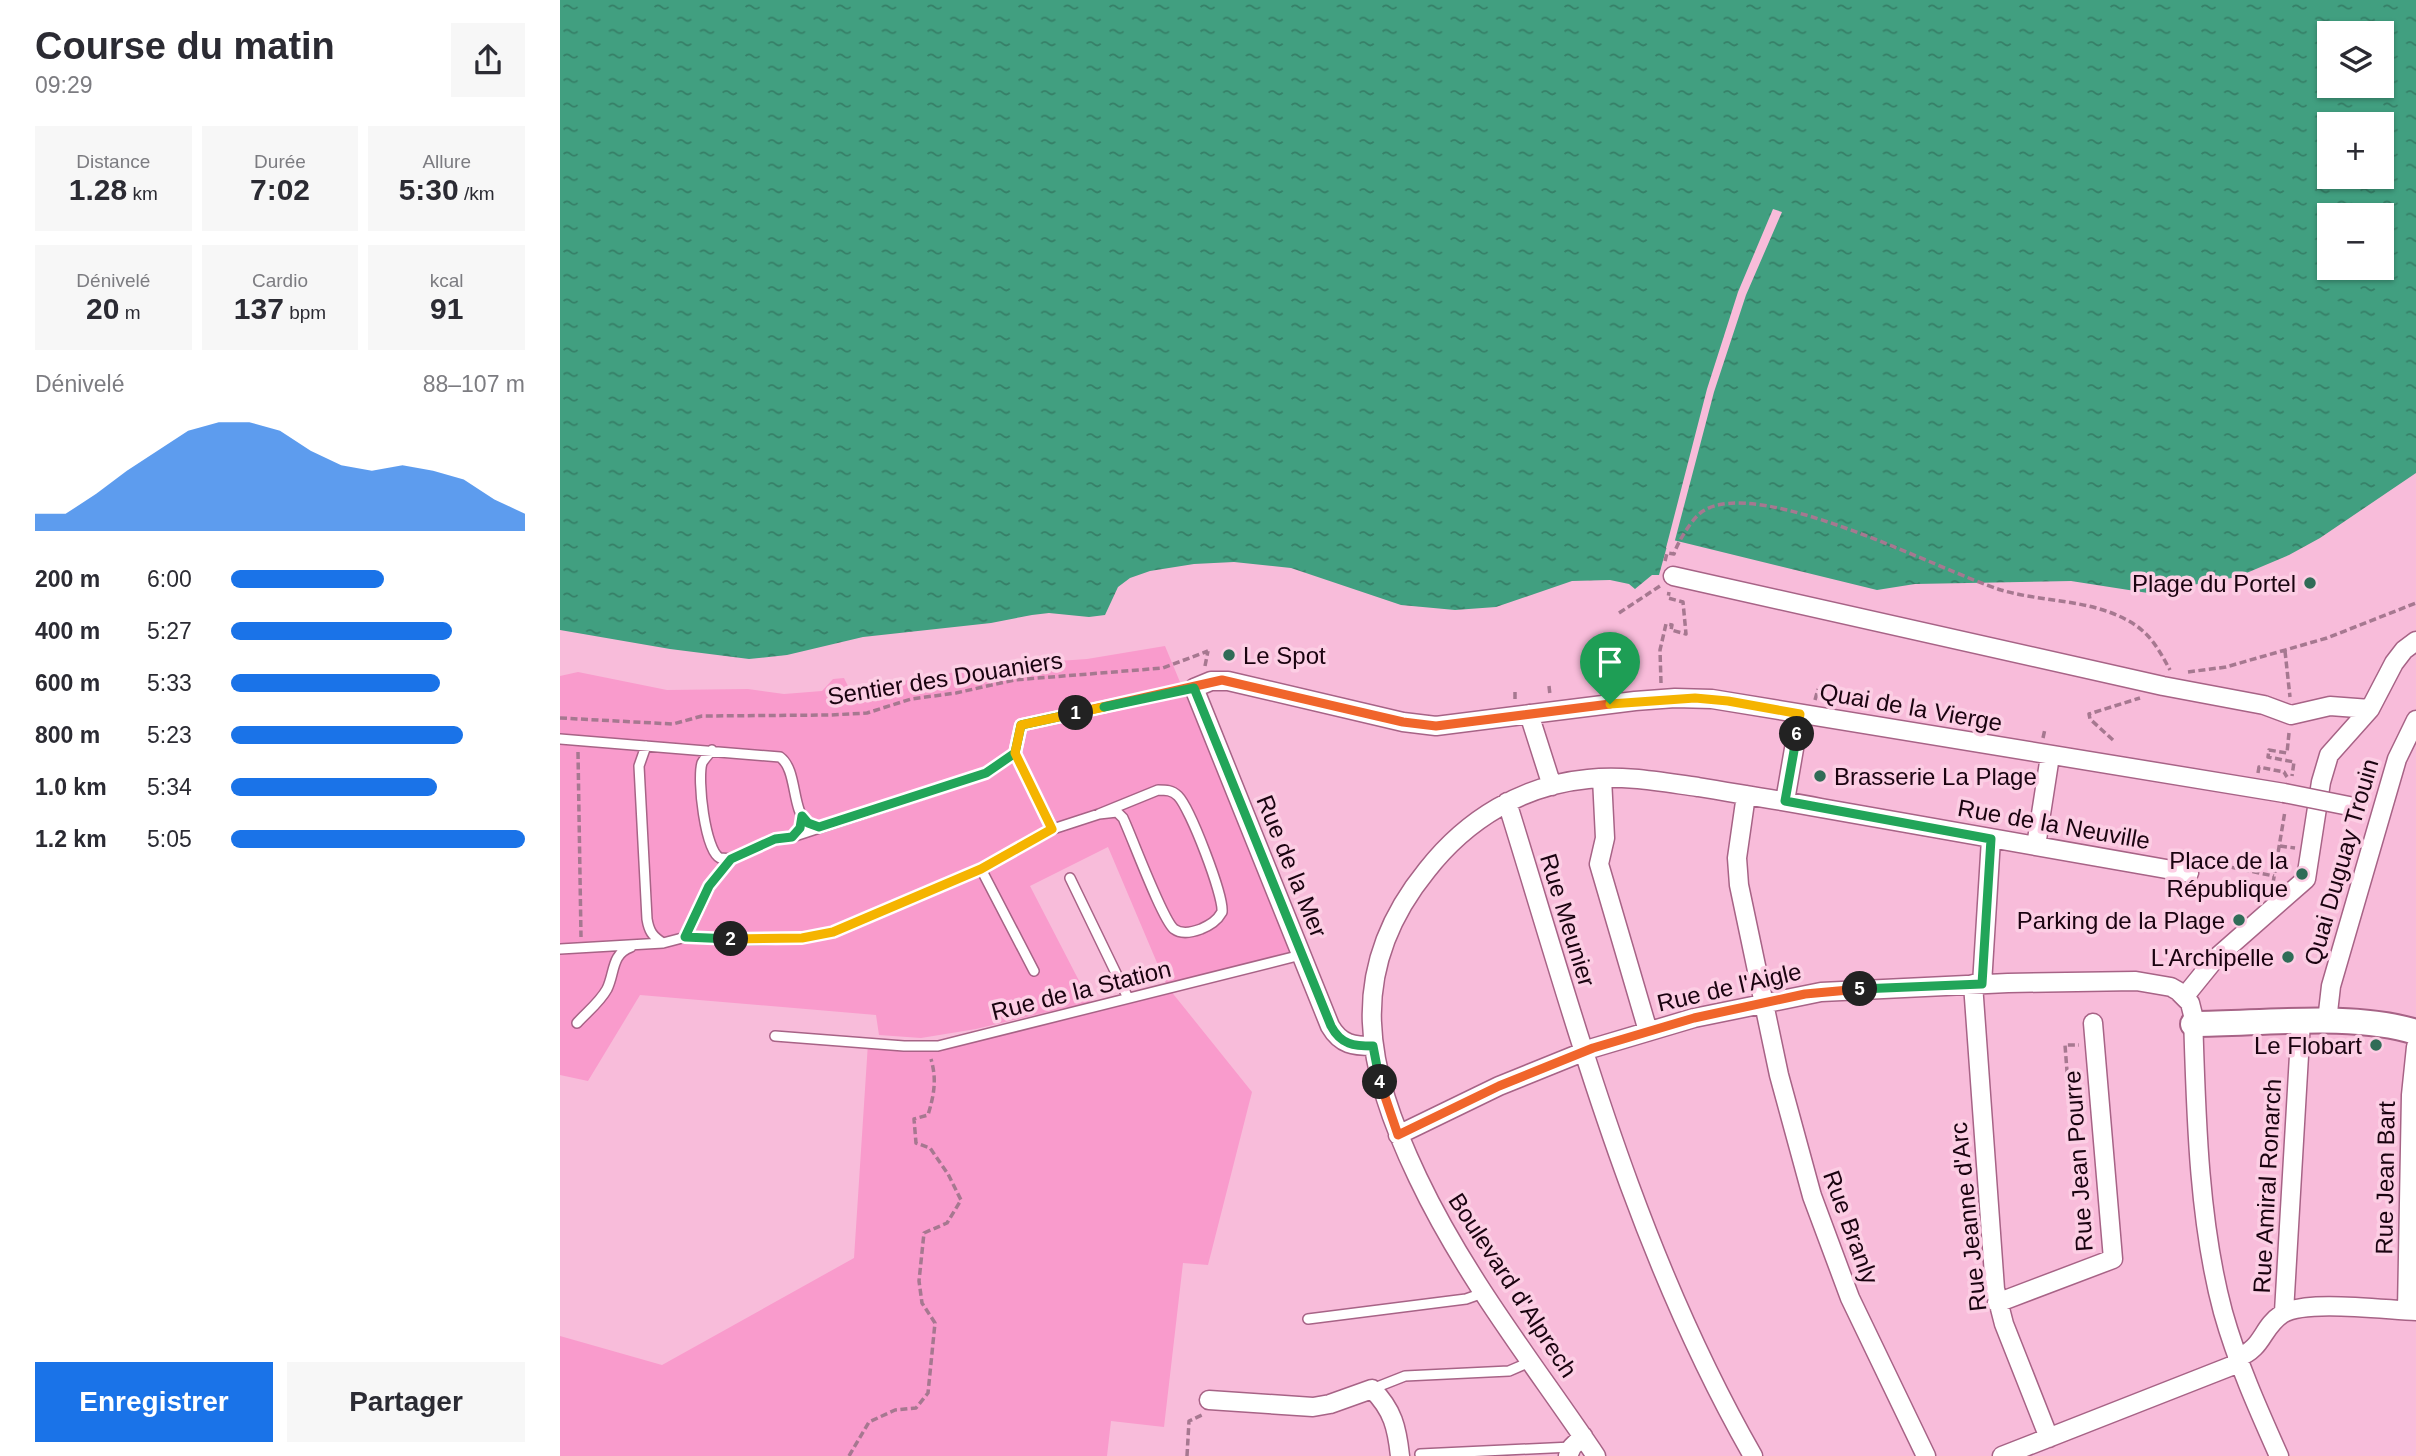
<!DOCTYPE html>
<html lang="fr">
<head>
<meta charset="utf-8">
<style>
  :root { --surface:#fff; --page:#f7f7f7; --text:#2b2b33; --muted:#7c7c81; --accent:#1a73e8 }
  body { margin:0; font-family:Arial,sans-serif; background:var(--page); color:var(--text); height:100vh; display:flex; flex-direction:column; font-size:26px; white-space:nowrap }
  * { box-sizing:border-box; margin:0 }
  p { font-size:23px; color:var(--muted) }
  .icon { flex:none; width:38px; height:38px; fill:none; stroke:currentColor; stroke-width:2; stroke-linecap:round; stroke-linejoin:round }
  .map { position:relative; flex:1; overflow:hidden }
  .details { display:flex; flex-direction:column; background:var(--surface); width:560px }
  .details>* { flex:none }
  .tools { position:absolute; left:1757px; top:21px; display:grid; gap:14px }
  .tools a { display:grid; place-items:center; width:77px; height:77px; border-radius:0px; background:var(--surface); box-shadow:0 2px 5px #0004; font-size:35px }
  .pin { position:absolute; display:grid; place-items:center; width:60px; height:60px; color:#fff; margin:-72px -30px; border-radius:50% 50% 50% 0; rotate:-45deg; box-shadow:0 0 7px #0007 }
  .pin .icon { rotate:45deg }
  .km { position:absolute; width:35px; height:35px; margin:-18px; border-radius:50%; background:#222; color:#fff; font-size:19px; line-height:35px; text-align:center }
  .round { display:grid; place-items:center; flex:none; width:74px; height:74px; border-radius:0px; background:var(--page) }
  .headline { display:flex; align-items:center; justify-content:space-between; height:119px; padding:0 35px }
  h1 { font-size:38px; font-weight:600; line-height:52px }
  .stats { display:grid; grid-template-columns:repeat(3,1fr); gap:10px; height:119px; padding:7px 35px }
  .stats div { display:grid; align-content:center; border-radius:0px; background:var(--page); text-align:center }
  .stats b { font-size:30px; font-weight:600 }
  .stats small { font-size:19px; font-weight:400 }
  .stats p { font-size:19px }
  .chart { height:196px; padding:14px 35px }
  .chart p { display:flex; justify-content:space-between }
  .chart svg { width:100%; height:126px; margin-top:7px; fill:var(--accent); opacity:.7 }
  .button { display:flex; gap:14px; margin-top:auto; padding:14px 35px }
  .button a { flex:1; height:80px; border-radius:0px; background:var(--accent); color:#fff; font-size:28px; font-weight:600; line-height:80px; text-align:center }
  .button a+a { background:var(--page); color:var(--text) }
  ul { padding:0 35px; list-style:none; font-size:23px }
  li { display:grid; grid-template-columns:112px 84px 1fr; align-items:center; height:52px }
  li i { height:18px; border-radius:9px; background:var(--accent) }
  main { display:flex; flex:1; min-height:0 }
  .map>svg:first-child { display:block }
</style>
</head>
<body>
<main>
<section class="details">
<div class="headline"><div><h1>Course du matin</h1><p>09:29</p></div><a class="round"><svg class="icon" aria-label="share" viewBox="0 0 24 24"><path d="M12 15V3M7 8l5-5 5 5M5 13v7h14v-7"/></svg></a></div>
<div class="stats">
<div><p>Distance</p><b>1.28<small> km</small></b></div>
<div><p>Durée</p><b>7:02</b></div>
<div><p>Allure</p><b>5:30<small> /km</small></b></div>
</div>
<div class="stats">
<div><p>Dénivelé</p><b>20<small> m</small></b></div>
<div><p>Cardio</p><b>137<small> bpm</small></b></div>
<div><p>kcal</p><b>91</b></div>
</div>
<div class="chart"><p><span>Dénivelé</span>88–107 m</p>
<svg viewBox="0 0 160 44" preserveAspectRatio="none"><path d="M0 44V38L10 38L20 31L30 23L40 16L50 9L60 6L70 6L80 9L90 16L100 21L110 23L120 21L130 23L140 26L150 33L160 38V44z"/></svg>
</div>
<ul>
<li><b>200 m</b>6:00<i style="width:52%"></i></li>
<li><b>400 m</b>5:27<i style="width:75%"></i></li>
<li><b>600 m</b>5:33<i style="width:71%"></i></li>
<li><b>800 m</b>5:23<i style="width:79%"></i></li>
<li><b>1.0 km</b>5:34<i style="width:70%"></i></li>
<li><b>1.2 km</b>5:05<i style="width:100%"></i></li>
</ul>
<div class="button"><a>Enregistrer</a><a>Partager</a></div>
</section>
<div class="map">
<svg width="1856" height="1456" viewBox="0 0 1856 1456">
  <defs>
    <pattern id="water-ripples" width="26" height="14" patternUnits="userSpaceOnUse" patternTransform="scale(1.75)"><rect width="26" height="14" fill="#419f80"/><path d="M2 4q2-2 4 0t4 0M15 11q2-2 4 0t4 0" fill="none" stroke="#367f67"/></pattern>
  </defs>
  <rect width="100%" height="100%" fill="#f8bcda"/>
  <path fill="#f99bcc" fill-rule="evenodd" d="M605,646L732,951L606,985L692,1092L648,1265L623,1263L604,1427L551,1421L547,1456H0V1336L102,1365L294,1258L308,1043L378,1046L509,1007L416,1029L361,1038L319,1035L316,1015L80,995L28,1081L0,1075V676L18,672L107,690L188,689L224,694L262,691L273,679L284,678L290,690L396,672L430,671L470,663L527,659ZM548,847L606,984L530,1002L470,886Z"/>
  <path fill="url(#water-ripples)" fill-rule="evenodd" d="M0,0H1856V473L1760,538L1729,555L1677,577L1588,593L1511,581L1355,584L1317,590L1109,539L1099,575H1092L1075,589L1069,584L1050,580L1012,581L936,607L895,610L841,605L731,568L674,562L634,564L590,571L570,578L558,587L545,615L529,617L489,613L472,615L431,623L303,637L227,655L189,659L110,649L0,630ZM1769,33H1822V86H1769ZM1769,124H1822V177H1769ZM1769,215H1822V268H1769Z"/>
  <path fill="#f8bcda" d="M1213,209L1222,212L1186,295L1154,392L1114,544H1111L1109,549L1106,548L1147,389L1178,292Z"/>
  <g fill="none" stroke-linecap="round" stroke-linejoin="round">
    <g stroke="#a76386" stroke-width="12">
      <path id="lane" d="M0,739L220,757C238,770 231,811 248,823C251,826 255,826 259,827
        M86,746L79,766L87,919C89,931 92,936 103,943
        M152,750C149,754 144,759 142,763C137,779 145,851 160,858C161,858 171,859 171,859
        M455,753L493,829
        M421,869L474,971
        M510,878L568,998
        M126,937L150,886L171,859L215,839L232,837L427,773L455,753L461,725L634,688
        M0,949L103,943L126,937L190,940L242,938L273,932L421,869L493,829L539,814L598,790C606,790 612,790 618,796C630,808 664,896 662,912C657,921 650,925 641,929C633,932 622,935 614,929C602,919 572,837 563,818L557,812L539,814
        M17,1023C27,1012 40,1002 47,989C55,973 51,954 71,947
        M215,1036L344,1046H378L741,955
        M748,1319L906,1299L923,1293
        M812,1389L845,1376L949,1371L970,1362
        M860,1454L1012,1447"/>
    </g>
    <g stroke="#a76386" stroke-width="21">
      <path id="street" d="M1113,576L1603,686L1704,705L1731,715L1770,706L1810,709
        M969,714L992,786
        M1042,778L1045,838L1039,864L1088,1031
        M1186,795L1177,858L1179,885L1219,1075L1252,1196L1290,1298L1366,1456
        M1225,801L1240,714
        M947,802C1017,1027 1075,1250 1193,1456
        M1476,846L1490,756
        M1413,984L1435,1289L1444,1324L1489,1438
        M1422,984L1431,839
        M1625,996L1655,959L1746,879L1761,782L1769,755L1810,709L1834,663L1844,650L1856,641
        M1767,1021L1771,986L1837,759L1856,720
        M813,1046C794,1046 781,1045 770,1026L634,688L651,681H668L843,722L876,726L1075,701L1115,698L1152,699L1724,793
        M838,1135L939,1086L1033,1048L1134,1018L1261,992L1448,983L1576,981L1611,987L1618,991L1630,1003L1633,1015C1636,1111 1638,1219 1663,1312C1677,1362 1698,1409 1719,1456
        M1437,1303L1553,1259L1533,1023
        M1847,1310L1851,1095L1856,1047
        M1724,1312L1741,1021
        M1677,1358C1704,1348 1701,1328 1722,1314C1745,1299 1826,1310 1856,1311
        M649,1400L753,1407L770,1404L812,1389C833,1410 837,1428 840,1456
        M1008,1456L1012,1447L1023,1436
        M1036,1456C974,1364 906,1279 858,1178C806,1069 784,972 867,870C907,819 963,785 1028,779C1065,775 1101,782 1138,787C1179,794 1220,800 1261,808C1383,830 1506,851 1629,873
        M1442,1456L1679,1363"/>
    </g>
    <g stroke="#a76386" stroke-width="28">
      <path id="secondary" d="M1633,1024C1700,1024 1793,1012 1856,1032"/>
    </g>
    <path stroke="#a67890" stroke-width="3.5" stroke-dasharray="7 3.5" stroke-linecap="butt" d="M1105,561L1107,553L1114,554C1117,543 1133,517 1143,511C1200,475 1380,571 1441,590C1482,602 1527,599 1565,619C1589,631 1598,648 1610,670
      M1059,613L1100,586
      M1725,651L1730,697
      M645,666L648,651
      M1628,672L1666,667L1767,638L1856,603
      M1101,683L1100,650L1106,624L1112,625L1111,630L1126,634L1123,602L1108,598L1109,592
      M989,686L990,695
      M955,692V700
      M1255,700L1258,689
      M0,718L113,724L142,716L271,715L307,713L351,699L396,693L454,680L603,668L648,651
      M1729,733L1727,753L1709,750L1708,757L1734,762L1732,776
      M1483,738L1485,729
      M1553,740L1530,719L1529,714L1580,698
      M18,752L21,937
      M1698,773L1699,767L1724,772L1727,777
      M1720,846L1735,848
      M1641,861L1714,876
      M1713,883L1725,811
      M1508,1084L1505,1045H1519
      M289,1456L309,1422L335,1410L356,1408L368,1393L375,1323L362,1303L359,1281L364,1233L387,1223L401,1200L388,1174L370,1148L356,1143L354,1119L368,1115C374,1095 377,1080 371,1059
      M627,1456L629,1421L642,1415"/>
    <use href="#lane" stroke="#fff" stroke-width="9"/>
    <use href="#street" stroke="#fff" stroke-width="18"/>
    <use href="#secondary" stroke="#fff" stroke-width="24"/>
    <g stroke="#a76386" stroke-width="21" stroke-linecap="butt">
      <path id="street-bridge" d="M1724,793L1799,808"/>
    </g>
    <use href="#street-bridge" stroke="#fff" stroke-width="18"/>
  </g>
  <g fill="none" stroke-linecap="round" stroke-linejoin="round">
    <g stroke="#fff" stroke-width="14">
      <path id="split-1" d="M516,713L662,680L843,722L876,726L1050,704"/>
    </g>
    <g stroke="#fff" stroke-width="14">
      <path id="split-2" d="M171,939L125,937L149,886L171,859L215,839L232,837L240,828L242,816L248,823L259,827L426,773L455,753L461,725L516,713"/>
    </g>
    <g stroke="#fff" stroke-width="14">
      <path id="split-3" d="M171,939L242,938L273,932L421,869L492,829L455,753L461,725L544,707"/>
    </g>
    <g stroke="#fff" stroke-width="14">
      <path id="split-4" d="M544,707L634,688L771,1026C781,1045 794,1046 813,1046L820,1082"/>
    </g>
    <g stroke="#fff" stroke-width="14">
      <path id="split-5" d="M820,1082L838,1135L939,1086L1033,1048L1134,1018L1245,994L1300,989"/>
    </g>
    <g stroke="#fff" stroke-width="14">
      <path id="split-6" d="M1237,734L1225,801L1431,839L1422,984L1300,989"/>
    </g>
    <g stroke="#fff" stroke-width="14">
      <path id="split-7" d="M1050,704L1135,698L1168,701L1240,714L1237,734"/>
    </g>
    <use href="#split-1" stroke="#f0652b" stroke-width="9"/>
    <use href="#split-2" stroke="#22a559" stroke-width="9"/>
    <use href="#split-3" stroke="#f5b400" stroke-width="9"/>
    <use href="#split-4" stroke="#22a559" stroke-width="9"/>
    <use href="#split-5" stroke="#f0652b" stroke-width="9"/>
    <use href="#split-6" stroke="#22a559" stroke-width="9"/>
    <use href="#split-7" stroke="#f5b400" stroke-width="9"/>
  </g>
  <g fill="#306c57" stroke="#fccee4" stroke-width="2.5">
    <circle cx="1750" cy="583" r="7"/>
    <circle cx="669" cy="655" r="7"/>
    <circle cx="1260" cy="776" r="7"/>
    <circle cx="1742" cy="874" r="7"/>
    <circle cx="1679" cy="920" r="7"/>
    <circle cx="1728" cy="957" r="7"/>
    <circle cx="1816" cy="1045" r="7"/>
  </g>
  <g text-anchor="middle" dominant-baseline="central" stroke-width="7" stroke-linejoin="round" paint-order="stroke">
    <g font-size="24" fill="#1a0310" stroke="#fccee4" text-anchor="end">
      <text x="1736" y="583">Plage du Portel</text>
      <text x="683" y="655" text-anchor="start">Le Spot</text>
      <text x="1274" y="776" text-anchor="start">Brasserie La Plage</text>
      <text x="1728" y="860">Place de la<tspan x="1728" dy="28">République</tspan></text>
      <text x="1665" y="920">Parking de la Plage</text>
      <text x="1714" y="957">L'Archipelle</text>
      <text x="1802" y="1045">Le Flobart</text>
    </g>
    <g font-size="24" fill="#1a0310" stroke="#fccee4">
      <text transform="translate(385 678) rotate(-9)">Sentier des Douaniers</text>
      <text transform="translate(1351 707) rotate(10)">Quai de la Vierge</text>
      <text transform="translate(1494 824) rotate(10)">Rue de la Neuville</text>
      <text transform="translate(1781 862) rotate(-74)">Quai Duguay Trouin</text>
      <text transform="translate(732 866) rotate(68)">Rue de la Mer</text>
      <text transform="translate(1008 920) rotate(73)">Rue Meunier</text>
      <text transform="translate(1169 987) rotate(-13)">Rue de l'Aigle</text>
      <text transform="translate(521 990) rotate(-14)">Rue de la Station</text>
      <text transform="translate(1518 1161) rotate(-94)">Rue Jean Pourre</text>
      <text transform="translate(1825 1178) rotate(-89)">Rue Jean Bart</text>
      <text transform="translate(1707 1186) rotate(-87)">Rue Amiral Ronarch</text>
      <text transform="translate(1408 1217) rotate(-96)">Rue Jeanne d'Arc</text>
      <text transform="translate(1291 1227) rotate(70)">Rue Branly</text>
      <text transform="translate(953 1285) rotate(57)">Boulevard d'Alprech</text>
    </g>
  </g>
</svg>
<div class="tools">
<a><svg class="icon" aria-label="layers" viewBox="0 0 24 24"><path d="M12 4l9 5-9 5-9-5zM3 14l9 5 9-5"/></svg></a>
<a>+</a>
<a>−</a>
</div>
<div class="pin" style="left:1050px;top:704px;background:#1e9e55"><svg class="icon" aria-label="arrive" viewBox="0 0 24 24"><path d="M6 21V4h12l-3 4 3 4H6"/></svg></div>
<b class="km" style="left:516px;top:713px">1</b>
<b class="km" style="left:171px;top:939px">2</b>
<b class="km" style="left:820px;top:1082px">4</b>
<b class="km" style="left:1300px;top:989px">5</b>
<b class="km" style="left:1237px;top:734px">6</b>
</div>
</main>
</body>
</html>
